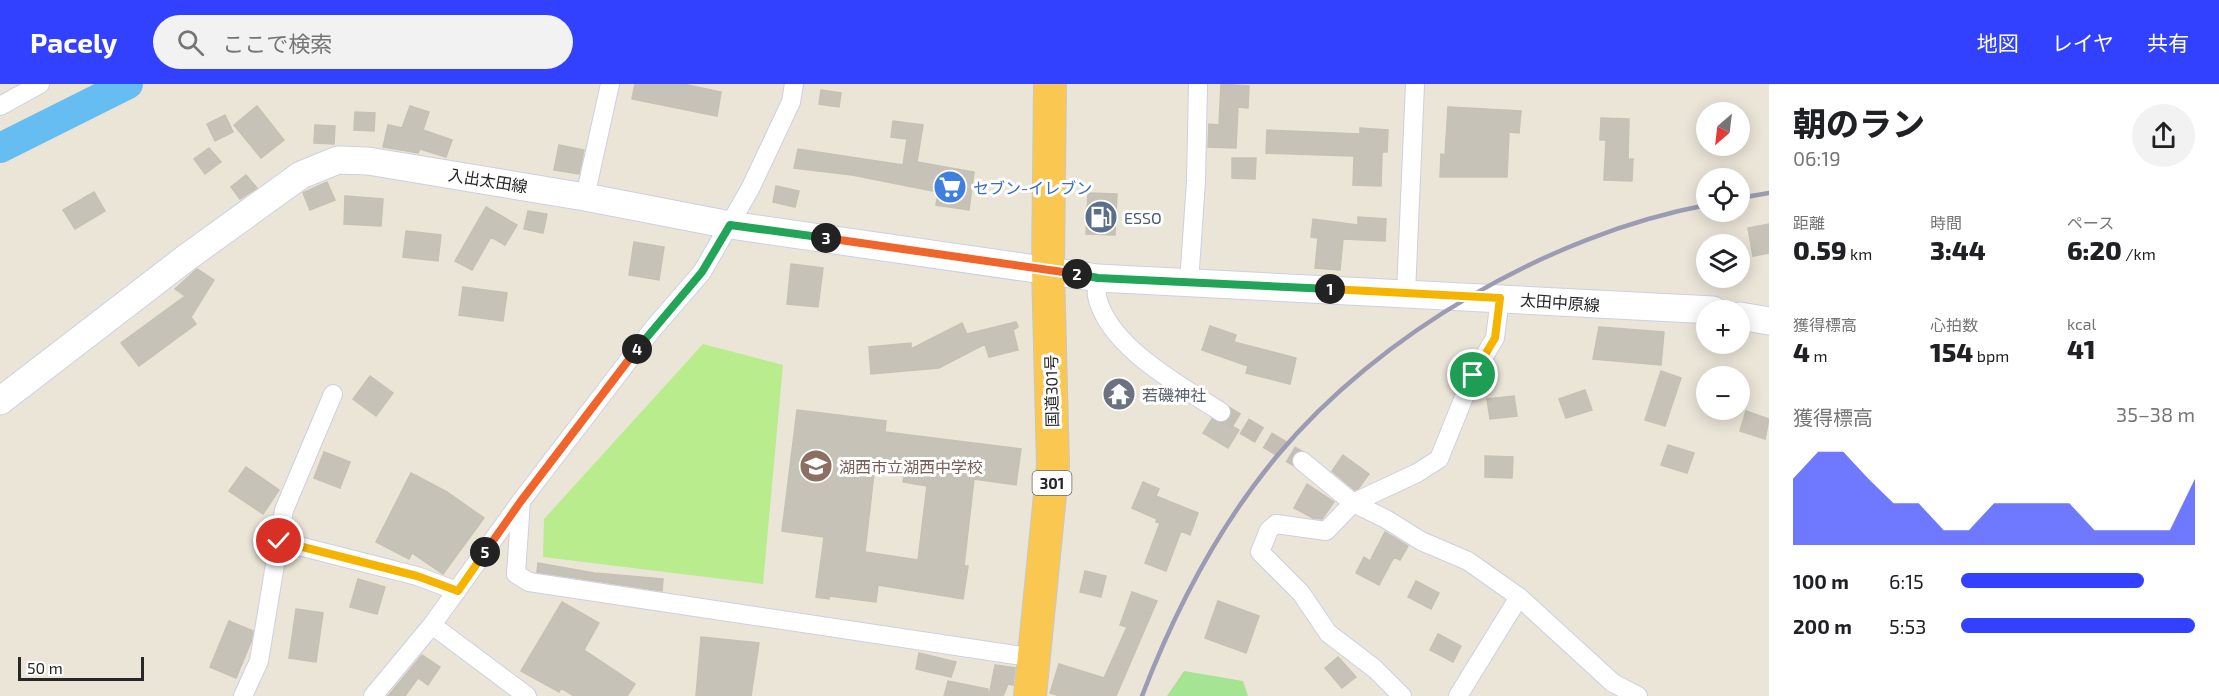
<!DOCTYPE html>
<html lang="ja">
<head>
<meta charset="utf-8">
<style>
  :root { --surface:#fff; --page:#f2f2f2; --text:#202124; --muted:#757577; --accent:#3141ff }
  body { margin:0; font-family:"Exo 2","Noto Sans JP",sans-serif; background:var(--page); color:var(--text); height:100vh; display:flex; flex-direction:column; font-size:22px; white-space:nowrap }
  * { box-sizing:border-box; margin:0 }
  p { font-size:20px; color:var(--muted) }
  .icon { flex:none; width:33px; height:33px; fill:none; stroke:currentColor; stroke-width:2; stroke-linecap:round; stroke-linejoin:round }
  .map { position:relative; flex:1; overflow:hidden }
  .sheet { display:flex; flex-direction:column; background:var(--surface); width:450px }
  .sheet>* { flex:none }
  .needle { width:39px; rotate:208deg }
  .buttons { position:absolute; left:1696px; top:18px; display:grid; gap:12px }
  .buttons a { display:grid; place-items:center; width:54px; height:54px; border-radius:50%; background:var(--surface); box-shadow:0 3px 15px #0003; font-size:30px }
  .scale { position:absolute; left:18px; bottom:15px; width:126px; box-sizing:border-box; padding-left:6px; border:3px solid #272727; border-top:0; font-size:16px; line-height:21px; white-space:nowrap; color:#272727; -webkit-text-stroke:4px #fff; paint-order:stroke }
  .pin { position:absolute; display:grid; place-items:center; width:51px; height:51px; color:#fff; margin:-26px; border:3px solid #fff; border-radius:50%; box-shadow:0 2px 6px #0007 }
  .km { position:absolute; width:30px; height:30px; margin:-15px; border-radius:50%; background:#222; color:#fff; font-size:16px; line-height:30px; text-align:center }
  .round { display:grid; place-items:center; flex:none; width:63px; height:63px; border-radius:32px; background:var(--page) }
  .headline { display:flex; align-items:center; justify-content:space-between; height:102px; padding:0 24px }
  h1 { font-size:33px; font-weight:800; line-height:45px }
  .metrics { display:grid; grid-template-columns:repeat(3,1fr); gap:9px; height:102px; padding:6px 24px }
  .metrics div { display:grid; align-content:center }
  .metrics b { font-size:26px; font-weight:800 }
  .metrics small { font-size:16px; font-weight:400 }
  .metrics p { font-size:16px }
  .chart { height:168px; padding:12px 24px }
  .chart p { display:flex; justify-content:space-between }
  .chart svg { width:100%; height:108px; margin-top:6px; fill:var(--accent); opacity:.7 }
  ul { padding:0 24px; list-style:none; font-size:20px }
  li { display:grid; grid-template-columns:96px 72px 1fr; align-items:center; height:45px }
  li i { height:15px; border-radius:8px; background:var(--accent) }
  header { display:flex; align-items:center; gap:36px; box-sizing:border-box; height:84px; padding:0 30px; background:var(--accent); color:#fff }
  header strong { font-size:28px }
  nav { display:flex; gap:33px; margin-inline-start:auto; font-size:21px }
  .search { width:420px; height:54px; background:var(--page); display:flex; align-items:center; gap:15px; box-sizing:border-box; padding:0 21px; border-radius:33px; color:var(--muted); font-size:22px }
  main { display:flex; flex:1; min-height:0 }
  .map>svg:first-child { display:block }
</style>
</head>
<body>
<header>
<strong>Pacely</strong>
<div class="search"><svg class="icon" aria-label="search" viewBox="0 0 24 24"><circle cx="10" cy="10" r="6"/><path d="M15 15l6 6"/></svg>ここで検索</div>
<nav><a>地図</a><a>レイヤ</a><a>共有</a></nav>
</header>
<main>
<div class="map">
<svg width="1769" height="612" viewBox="0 0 1769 612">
  <rect width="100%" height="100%" fill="#ebe5d8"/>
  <path fill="#a5e492" d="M1184,587L1243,597L1248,612H1167Z"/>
  <path fill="#b9ec8d" d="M703,260L783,281L763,500L543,473L544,435Z"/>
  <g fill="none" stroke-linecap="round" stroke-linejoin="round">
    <path stroke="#66bdf2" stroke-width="30" d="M0,64L128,0"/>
  </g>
  <path fill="#c6c2b8" stroke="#c6c1b2" stroke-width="1.5" fill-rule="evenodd" d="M635,0H683L721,8L717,32L632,15Z
    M1221,0L1249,2L1248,24L1238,23L1236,64L1208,63L1209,40L1219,41Z
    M821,6L841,9L839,23L819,20Z
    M257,22L284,56L261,74L234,41Z
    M410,22L429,28L423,46L452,56L446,73L420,65L418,69L383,63L388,41L402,44Z
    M1448,23L1521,27L1519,49L1509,48L1507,93H1440L1441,70L1445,71Z
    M355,28L375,29L374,47L354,46Z
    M225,31L233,48L215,57L207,40Z
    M1601,34L1629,35L1628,75H1633L1632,97L1604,96L1606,56H1600Z
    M893,37L923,41L917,78L974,88L969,126L936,121L938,108L852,91L794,84L798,65L903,81L907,55L891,53Z
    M315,41L335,42L334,60L314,59Z
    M1360,44L1388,46L1387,68H1382L1381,102L1353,101L1354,72L1266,69L1267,46L1360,50Z
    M559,61L584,66L579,90L554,86Z
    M209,64L221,78L205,90L194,75Z
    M1232,74H1256L1255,95L1232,94Z
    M246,91L257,104L240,115L231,103Z
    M327,98L335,116L310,126L303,109Z
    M776,102L799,107L795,123L773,118Z
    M94,108L105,127L75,145L63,126Z
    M1088,109L1117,110L1115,151L1086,150Z
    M345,112L383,115L381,142L344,140Z
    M486,123L517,141L505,161L491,153L472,186L455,177Z
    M528,127L547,130L543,149L524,145Z
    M1358,133L1386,135L1385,157L1343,155L1340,186L1315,184L1318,154L1311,153L1313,135L1358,141Z
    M1769,140V169L1753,172L1748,144Z
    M406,147L441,151L438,177L403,173Z
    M634,158L664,163L659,196L629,191Z
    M791,180L823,184L818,223L787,220Z
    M197,185L214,196L191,233L196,240L139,282L121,259L185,212L175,205Z
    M463,203L507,209L503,237L459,231Z
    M1016,238L1018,243L1013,246L1018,266L989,273L985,260L939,284L871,290L869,263L911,259V265L962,239L967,250Z
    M1210,242L1236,251L1234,258L1296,274L1290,300L1246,289L1248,282L1202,266Z
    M1599,243L1664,248L1661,281L1593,275Z
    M1661,287L1681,294L1665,342L1645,336Z
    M370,292L393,309L376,332L353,315Z
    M1585,306L1592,326L1566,334L1559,315Z
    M1514,312L1517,332L1490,335L1487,315Z
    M797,326L886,337L885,348L1021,365L1016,401L974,395L964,482H968L963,515L878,501L876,518L829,512V515L816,513L824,453L782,447ZM874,389L904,392L903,398L927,402L918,476L865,468Z
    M1746,327L1769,335L1765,355L1740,347Z
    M1212,335L1220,339L1225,338L1239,346L1228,364L1203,349Z
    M1668,361L1694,369L1687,389L1661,381Z
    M324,368L350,378L340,404L314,394Z
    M1343,371L1369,390L1359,404L1355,406L1332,387Z
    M1485,372L1513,373L1512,394L1485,393Z
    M246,383L279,406L263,430L229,407Z
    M411,389L447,408L484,434L443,490L412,469L409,475L376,458Z
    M1143,398L1159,405L1156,412L1198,429L1190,451L1181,447L1166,487L1145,479L1160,439L1156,438L1157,435L1132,424Z
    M1307,400L1334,418L1322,435L1313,434L1294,424Z
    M1385,448L1408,462L1400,476L1394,473L1379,501L1356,489L1364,473L1370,477Z
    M538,479L594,489L663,495L662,507L537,488Z
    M1085,487L1106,492L1101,513L1080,508Z
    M358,495L385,503L377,530L350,523Z
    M1416,497L1439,509L1431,525L1408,513Z
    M1132,508L1157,517L1116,612H1060L1050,609L1059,580L1104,594L1127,543L1120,541Z
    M1218,517L1259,532L1246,569L1205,554Z
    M562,518L599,539L584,566L635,600L627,612H574L561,604L559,608L521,587Z
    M296,525L323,529L316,578L289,574Z
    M229,537L253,547L251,558L236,594L210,583Z
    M1438,550L1461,562L1453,578L1430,566Z
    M701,553L759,559L751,612H696Z
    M919,569L956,578L951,593L916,585Z
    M422,571L440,583L428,601L418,594L405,612H388Z
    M1338,573L1356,593L1342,604L1325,584Z
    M995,581L1015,584L1013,601L1008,600L1003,612H989Z
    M948,597L988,605V612H944Z"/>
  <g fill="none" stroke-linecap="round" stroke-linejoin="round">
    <path stroke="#c4bfb5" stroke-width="18" stroke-dasharray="18 9" stroke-linecap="butt" d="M1221,328L1302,377"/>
    <g stroke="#cdcfe2" stroke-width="20">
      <path id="minor" d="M0,22L40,0
        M585,113L610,0
        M1098,194C1098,199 1096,207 1097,212C1108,263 1180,301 1221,328
        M1189,199L1196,97L1198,0
        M1406,209L1415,0
        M1302,377L1353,419L1386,435L1421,457L1468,477L1519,513L1613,599L1638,612
        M521,417L516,490L529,498L1035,574
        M279,457L417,492L457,507
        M432,541L527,612
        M243,612L259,577L284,426L333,310
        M373,612L432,541L521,417L652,246L702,188L750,105L791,18L794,0
        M1402,612L1375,585L1328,549L1301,509L1260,468L1269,446L1276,440L1326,447L1353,419L1417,389L1439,375L1473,291L1495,254L1500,214
        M1458,612L1519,513"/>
    </g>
    <g stroke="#cdcfe2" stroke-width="29">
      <path id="secondary" d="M1740,232L1769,237
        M0,317L186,174L301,91L338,76L368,77L585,113L730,141L1098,194L1713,226"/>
    </g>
    <g stroke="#c7c7c7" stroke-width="34">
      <path id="trunk" d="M1030,612L1053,381L1048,185L1050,0"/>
    </g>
    <use href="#minor" stroke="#fff" stroke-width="18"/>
    <use href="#secondary" stroke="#fff" stroke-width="27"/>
    <use href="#trunk" stroke="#fac851" stroke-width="32"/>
    <path stroke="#9b9cb3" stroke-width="4.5" d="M1740,114L1769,109
      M1142,612C1175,526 1218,443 1277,372C1378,250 1551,150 1707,121"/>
  </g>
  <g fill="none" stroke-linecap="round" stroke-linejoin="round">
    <g stroke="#fff" stroke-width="12">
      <path id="split-1" d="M1330,205L1500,214L1495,254L1473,291"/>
    </g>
    <g stroke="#fff" stroke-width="12">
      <path id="split-2" d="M1077,190L1098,194L1330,205"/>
    </g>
    <g stroke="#fff" stroke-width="12">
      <path id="split-3" d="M826,154L1077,190"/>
    </g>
    <g stroke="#fff" stroke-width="12">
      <path id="split-4" d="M637,265L702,188L730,141L826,154"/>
    </g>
    <g stroke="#fff" stroke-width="12">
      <path id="split-5" d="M485,468L521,417L637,265"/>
    </g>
    <g stroke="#fff" stroke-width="12">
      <path id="split-6" d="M279,457L417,492L458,507L485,468"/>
    </g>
    <use href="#split-1" stroke="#f5b400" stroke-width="8"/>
    <use href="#split-2" stroke="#22a559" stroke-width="8"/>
    <use href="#split-3" stroke="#f0652b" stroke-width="8"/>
    <use href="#split-4" stroke="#22a559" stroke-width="8"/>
    <use href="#split-5" stroke="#f0652b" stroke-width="8"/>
    <use href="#split-6" stroke="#f5b400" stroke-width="8"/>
  </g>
  <defs>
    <g id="supermarket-disc" transform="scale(1.725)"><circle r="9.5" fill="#3f7fe0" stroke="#fff"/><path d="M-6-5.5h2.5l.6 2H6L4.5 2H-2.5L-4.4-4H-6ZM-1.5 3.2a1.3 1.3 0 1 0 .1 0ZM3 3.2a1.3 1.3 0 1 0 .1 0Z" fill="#fff"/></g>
    <g id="fuel-disc" transform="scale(1.725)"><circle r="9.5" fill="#5c6f8a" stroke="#fff"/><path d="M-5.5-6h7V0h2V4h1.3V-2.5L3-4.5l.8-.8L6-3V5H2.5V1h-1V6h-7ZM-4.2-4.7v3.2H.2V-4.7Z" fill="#fff"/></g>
    <g id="temple-disc" transform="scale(1.725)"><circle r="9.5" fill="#6b7280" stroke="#fff"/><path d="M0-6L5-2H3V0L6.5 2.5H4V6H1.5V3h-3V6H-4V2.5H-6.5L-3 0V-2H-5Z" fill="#fff"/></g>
    <g id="school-disc" transform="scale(1.725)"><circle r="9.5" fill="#8d6e63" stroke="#fff"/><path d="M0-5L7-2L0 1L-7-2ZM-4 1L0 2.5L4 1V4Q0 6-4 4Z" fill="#fff"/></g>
  </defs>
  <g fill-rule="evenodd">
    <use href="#supermarket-disc" x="950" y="103"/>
    <use href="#fuel-disc" x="1101" y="133"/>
    <use href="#temple-disc" x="1119" y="310"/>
    <use href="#school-disc" x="816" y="382"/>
  </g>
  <g text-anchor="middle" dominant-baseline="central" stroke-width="6" stroke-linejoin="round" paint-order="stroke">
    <rect fill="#fff" stroke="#686868" stroke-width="1.5" x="1032.5" y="387" width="39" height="24" rx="4.5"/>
    <g font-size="15" font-weight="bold" fill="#272727">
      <text x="1052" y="399">301</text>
    </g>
    <g font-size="16" fill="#272727" stroke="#fff">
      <text transform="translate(488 96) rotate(9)">入出太田線</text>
      <text transform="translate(1560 218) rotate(4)">太田中原線</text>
      <text transform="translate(1051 307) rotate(-91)">国道301号</text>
    </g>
    <g font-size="16" fill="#366cbe" stroke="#fff" text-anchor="start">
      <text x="973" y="103">セブン-イレブン</text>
    </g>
    <g font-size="16" fill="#4e5e75" stroke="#fff" text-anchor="start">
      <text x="1124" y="133">ESSO</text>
    </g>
    <g font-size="16" fill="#5b616d" stroke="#fff" text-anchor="start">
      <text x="1142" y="310">若磯神社</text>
    </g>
    <g font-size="16" fill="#785e54" stroke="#fff" text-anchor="start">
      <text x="839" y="382">湖西市立湖西中学校</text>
    </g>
  </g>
</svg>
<div class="buttons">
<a><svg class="needle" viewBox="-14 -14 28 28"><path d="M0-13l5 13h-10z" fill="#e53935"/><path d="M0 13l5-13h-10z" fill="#757577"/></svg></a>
<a><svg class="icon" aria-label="locate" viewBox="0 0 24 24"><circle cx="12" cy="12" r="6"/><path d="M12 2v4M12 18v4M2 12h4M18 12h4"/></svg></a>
<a><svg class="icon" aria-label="layers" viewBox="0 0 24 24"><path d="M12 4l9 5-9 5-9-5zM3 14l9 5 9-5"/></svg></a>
<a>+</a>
<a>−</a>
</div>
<div class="scale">50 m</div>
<div class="pin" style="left:1473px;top:291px;background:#1e9e55"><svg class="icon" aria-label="arrive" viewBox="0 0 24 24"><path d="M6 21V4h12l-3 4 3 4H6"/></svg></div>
<div class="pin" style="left:279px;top:457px;background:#d93025"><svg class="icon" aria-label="check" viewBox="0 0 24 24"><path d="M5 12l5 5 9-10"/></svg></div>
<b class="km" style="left:1330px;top:205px">1</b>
<b class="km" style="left:1077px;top:190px">2</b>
<b class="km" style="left:826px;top:154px">3</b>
<b class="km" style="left:637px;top:265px">4</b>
<b class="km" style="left:485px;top:468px">5</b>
</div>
<section class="sheet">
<div class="headline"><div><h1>朝のラン</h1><p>06:19</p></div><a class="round"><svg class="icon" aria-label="share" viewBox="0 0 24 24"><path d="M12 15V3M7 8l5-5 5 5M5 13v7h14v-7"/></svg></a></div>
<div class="metrics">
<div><p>距離</p><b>0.59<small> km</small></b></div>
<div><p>時間</p><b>3:44</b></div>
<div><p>ペース</p><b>6:20<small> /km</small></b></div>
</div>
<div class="metrics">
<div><p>獲得標高</p><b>4<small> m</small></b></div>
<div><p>心拍数</p><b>154<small> bpm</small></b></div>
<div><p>kcal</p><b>41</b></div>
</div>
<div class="chart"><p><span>獲得標高</span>35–38 m</p>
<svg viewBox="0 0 160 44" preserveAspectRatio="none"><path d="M0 44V17L10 6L20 6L30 17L40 27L50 27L60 38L70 38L80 27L90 27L100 27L110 27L120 38L130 38L140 38L150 38L160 17V44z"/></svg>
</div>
<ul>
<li><b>100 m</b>6:15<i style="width:78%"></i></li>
<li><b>200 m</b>5:53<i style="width:100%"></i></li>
</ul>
</section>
</main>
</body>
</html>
